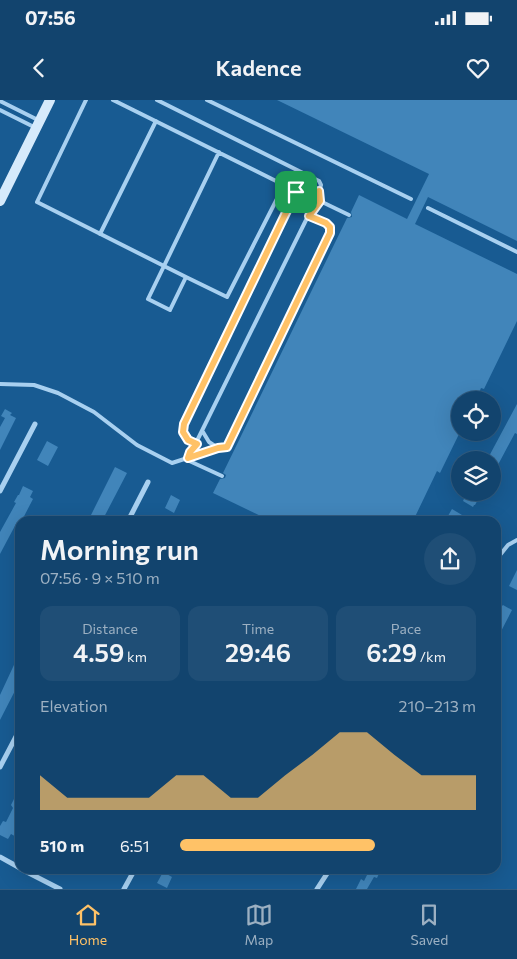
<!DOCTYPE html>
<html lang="en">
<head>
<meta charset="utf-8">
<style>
  :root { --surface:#12446e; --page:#1f4e76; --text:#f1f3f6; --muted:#9cb0c2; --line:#315c81; --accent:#ffc267 }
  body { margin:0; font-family:Commissioner,sans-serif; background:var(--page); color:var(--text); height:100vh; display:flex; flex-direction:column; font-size:19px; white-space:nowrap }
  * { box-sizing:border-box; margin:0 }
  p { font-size:16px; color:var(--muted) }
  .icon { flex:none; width:28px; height:28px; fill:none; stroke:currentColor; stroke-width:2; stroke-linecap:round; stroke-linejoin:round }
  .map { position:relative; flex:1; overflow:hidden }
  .side { position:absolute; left:15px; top:416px; width:486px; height:358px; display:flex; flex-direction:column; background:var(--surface); border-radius:15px; box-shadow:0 5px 20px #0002,0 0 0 1px var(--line) }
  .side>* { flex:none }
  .tools { position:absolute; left:451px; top:291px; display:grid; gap:10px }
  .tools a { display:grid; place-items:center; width:50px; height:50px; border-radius:50%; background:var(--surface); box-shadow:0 5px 20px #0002,0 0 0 1px var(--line); font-size:25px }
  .pin { position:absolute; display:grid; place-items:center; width:42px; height:42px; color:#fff; margin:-21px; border-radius:10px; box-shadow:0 2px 8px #0006 }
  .round { display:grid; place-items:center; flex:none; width:52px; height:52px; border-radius:26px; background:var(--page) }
  .head { display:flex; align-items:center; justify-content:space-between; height:85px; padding:0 25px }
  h1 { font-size:28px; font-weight:600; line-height:38px }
  .stats { display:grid; grid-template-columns:repeat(3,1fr); gap:8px; height:85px; padding:5px 25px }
  .stats div { display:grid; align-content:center; border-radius:12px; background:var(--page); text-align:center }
  .stats b { font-size:25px; font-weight:600 }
  .stats small { font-size:14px; font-weight:400 }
  .stats p { font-size:14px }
  .chart { height:140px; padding:10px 25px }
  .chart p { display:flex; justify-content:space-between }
  .chart svg { width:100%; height:90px; margin-top:5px; fill:var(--accent); opacity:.7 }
  ul { padding:0 25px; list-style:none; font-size:16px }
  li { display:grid; grid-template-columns:80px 60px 1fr; align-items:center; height:38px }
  li i { height:12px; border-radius:6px; background:var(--accent) }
  .status { display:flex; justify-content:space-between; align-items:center; height:35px; padding:0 25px; background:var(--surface); direction:ltr }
  .status svg { height:14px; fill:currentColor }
  header { display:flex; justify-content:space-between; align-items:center; height:65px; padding:0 25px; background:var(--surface); font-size:22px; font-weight:600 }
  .dock { display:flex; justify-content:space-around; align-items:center; height:70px; border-top:1px solid var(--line); background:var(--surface); font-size:14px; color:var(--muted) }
  .dock a { display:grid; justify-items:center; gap:2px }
  .dock .active { color:var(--accent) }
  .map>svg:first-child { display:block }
</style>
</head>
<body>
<div class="status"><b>07:56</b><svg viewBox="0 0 49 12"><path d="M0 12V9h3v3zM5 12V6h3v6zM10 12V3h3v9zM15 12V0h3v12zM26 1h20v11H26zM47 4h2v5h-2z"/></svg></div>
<header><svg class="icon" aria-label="back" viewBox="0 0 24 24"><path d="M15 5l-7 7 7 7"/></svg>Kadence<svg class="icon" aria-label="heart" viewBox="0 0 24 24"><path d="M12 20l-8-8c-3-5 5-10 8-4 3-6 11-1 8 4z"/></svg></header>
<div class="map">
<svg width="517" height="789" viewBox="0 0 517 789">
  <rect width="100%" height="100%" fill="#185b92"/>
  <path fill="#4185ba" d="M277,0H517V141L428,97L415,124L517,174V221L484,289L481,288L476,300H460V332L440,373L437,371L413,421H271L213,393L220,379L225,378L226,375L223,373L347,118L352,117L351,112L359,95L407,119L429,74Z
    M517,304V334L515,333L492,376V360H487Z
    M5,309L12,313L10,315L16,318L0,350V327L5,318L1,316Z
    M47,341L58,347L48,366L37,360Z
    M115,367L127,373L102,421H88Z
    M23,386L33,391L30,397L33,399L20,424L17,422L0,454V432L16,403L14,402L18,395H19Z
    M467,392H482L475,405H474L473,407L463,401Z
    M171,395L180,400L174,413L165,408Z
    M452,409L472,421H445Z
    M517,470V490L509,486Z
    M503,505L512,510L496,541V513L500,506L501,507Z
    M20,552V581L0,620V595Z
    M20,687V716L15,727L20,729V739L11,734L8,739L0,735V726L3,721L6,722L13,708L11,705Z
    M370,769H381L377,778L374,777L367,789H356L361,779L364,781Z
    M163,772L172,777L167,788L157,783Z"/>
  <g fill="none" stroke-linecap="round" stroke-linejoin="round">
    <path stroke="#a8d0f0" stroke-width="4" d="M86,0L37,102L164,166L148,199L170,210L186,177L227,197L284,85L113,0
      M157,0L319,81L321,85L319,91L313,93L301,89L296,91L184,324L183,332L188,340L197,344
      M207,0L411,99
      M0,1L40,21
      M0,10L36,28
      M320,101L349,115
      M428,108L517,152
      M100,134L156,21
      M186,177L164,166L219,52
      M0,284L34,285L58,293L94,312L137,345L172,363L218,348L227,347L330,133V127L326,123L309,115
      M203,332L209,342L218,348
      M185,359L222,376
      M188,359L310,112L320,101L319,91
      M496,460L508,445L517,440"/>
    <path stroke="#a8d0f0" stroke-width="5" d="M0,391L35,324
      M128,421L148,382
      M0,667L20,629
      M0,757L20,768
      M21,769L60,789
      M124,789L135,769
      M317,789L330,769"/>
    <path stroke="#d6eafb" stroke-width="10" d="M0,101L50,0"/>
  </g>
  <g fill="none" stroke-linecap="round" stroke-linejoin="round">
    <g stroke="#fff" stroke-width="10">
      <path id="route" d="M301,89L313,93L319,91L320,101L309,116L326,123L330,127V133L227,347L218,348L188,358L190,352L197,344L188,340L183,332L184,324L296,92Z"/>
    </g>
    <use href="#route" stroke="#ffc267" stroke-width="6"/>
  </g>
</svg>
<div class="tools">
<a><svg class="icon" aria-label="locate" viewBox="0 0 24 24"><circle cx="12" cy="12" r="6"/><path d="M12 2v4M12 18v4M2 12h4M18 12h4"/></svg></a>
<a><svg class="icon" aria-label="layers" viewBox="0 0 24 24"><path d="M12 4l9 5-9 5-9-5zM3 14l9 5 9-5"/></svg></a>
</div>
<div class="pin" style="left:296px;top:92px;background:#1e9e55"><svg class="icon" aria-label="arrive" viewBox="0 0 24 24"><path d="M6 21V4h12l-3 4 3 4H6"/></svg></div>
<section class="side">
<div class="head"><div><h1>Morning run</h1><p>07:56 · 9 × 510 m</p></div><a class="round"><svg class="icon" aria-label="share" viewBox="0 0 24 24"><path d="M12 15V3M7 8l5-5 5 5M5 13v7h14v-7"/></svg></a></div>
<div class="stats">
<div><p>Distance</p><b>4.59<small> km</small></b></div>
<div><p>Time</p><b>29:46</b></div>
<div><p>Pace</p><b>6:29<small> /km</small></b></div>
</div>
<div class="chart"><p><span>Elevation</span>210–213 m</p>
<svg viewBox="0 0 160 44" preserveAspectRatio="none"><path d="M0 44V27L10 38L20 38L30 38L40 38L50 27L60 27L70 38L80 38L90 27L100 17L110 6L120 6L130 17L140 27L150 27L160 27V44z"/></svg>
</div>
<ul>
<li><b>510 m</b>6:51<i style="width:66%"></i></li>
</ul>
</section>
</div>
<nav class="dock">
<a class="active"><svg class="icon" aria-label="home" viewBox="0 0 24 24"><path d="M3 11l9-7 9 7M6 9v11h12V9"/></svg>Home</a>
<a><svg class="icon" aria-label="map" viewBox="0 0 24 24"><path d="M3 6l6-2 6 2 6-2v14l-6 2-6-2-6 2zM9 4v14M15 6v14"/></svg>Map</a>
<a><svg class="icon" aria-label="saved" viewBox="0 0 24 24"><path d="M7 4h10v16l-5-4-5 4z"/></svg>Saved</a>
</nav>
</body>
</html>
